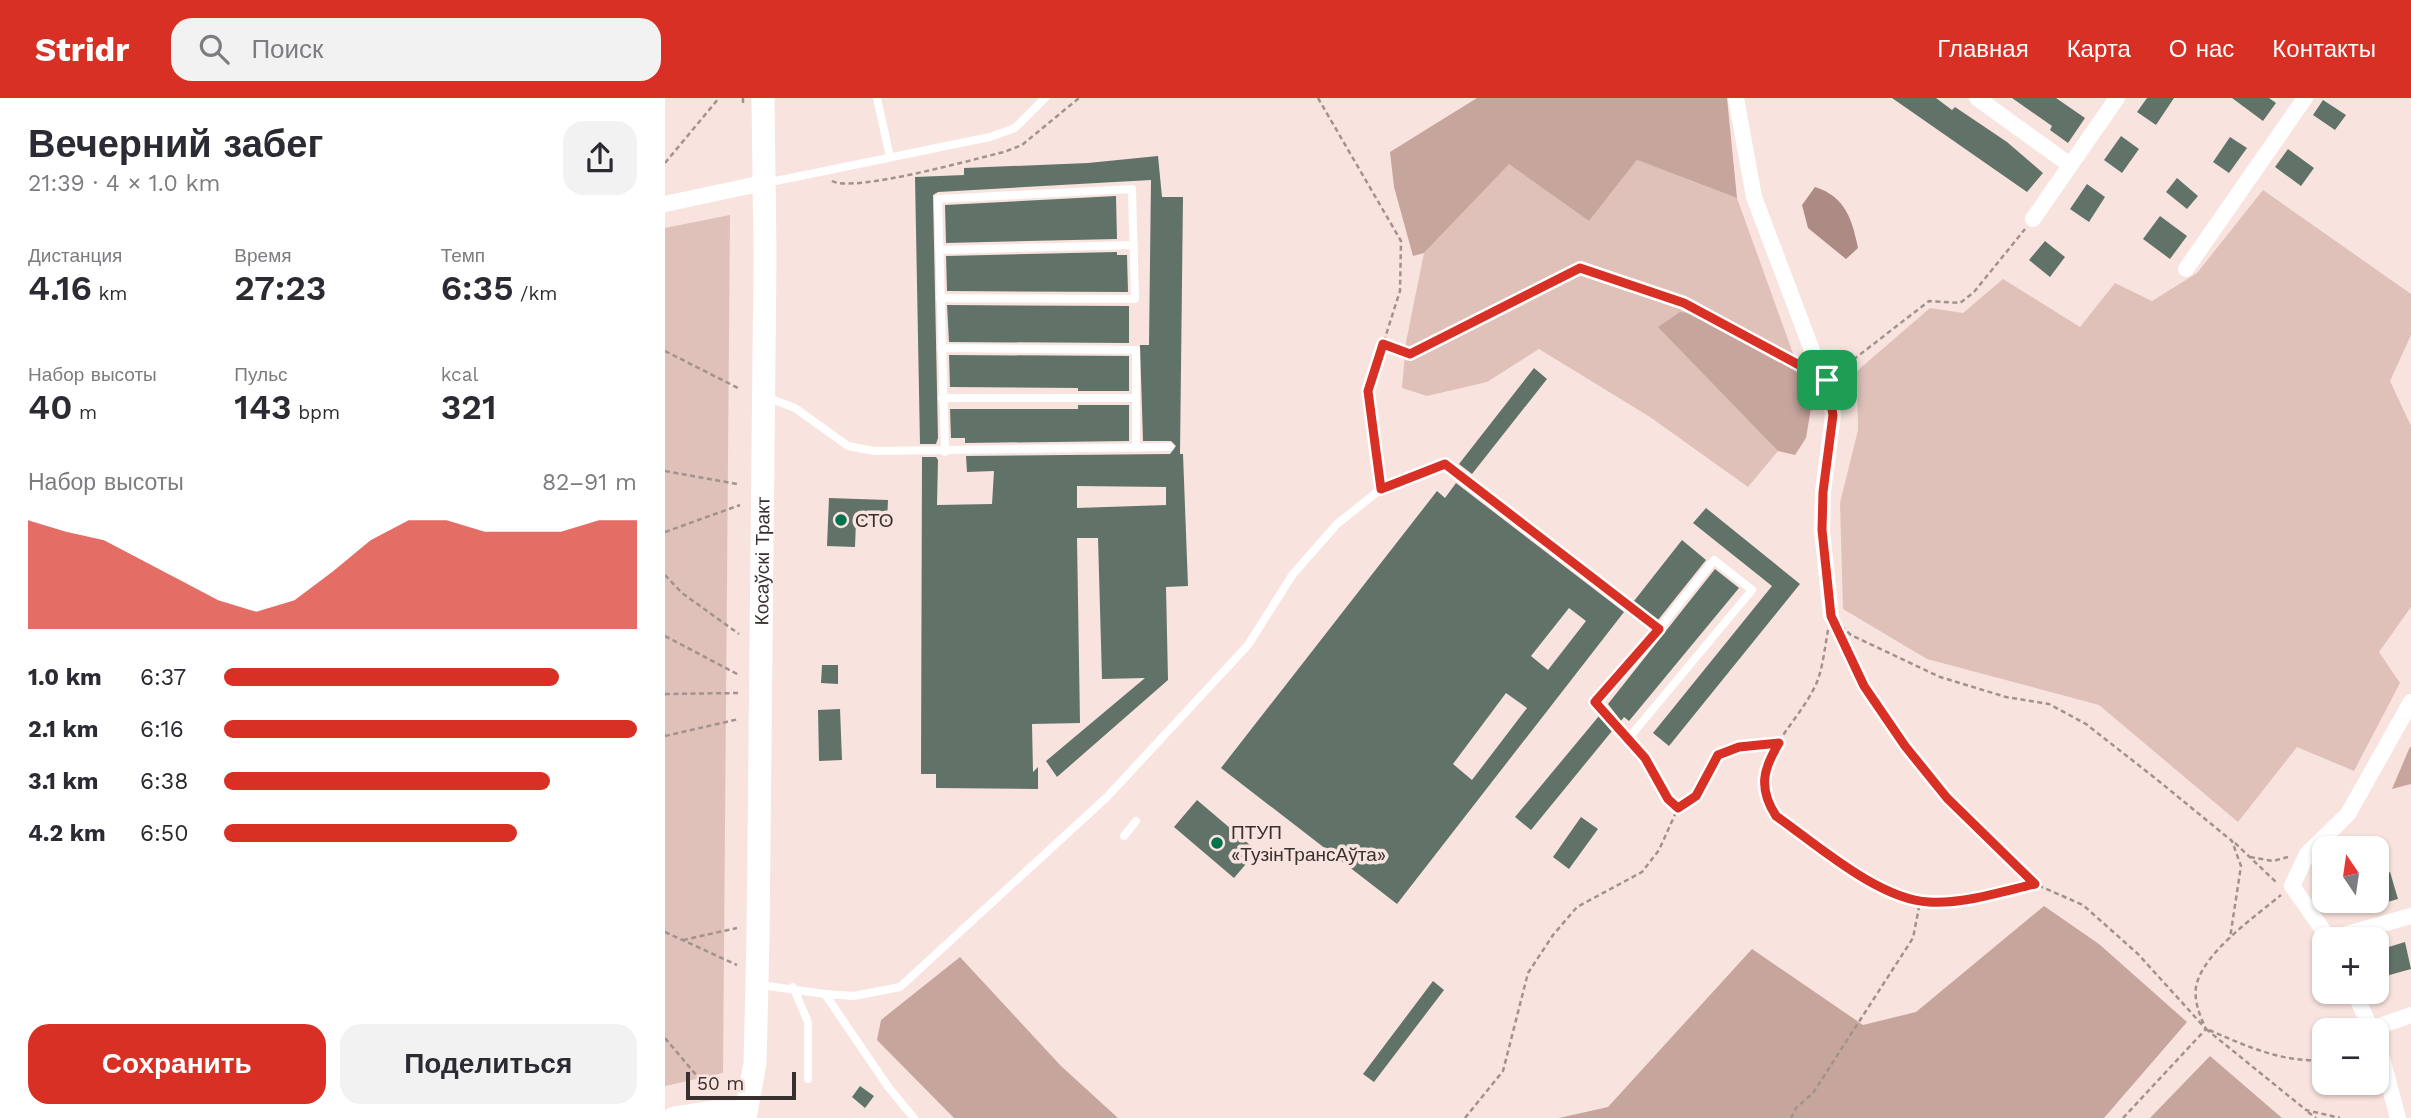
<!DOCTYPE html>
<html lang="ru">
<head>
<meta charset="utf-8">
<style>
  :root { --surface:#fff; --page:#f2f2f3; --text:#2b2b33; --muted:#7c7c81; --accent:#d93025 }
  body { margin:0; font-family:"Work Sans",sans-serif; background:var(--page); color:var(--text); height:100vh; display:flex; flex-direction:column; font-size:26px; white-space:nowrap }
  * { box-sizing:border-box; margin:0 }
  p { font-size:23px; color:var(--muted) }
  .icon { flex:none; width:38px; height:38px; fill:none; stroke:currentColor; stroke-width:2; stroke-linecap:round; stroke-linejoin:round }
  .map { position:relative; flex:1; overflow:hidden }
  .sheet { display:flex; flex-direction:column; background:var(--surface); width:665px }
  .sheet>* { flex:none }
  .needle { width:46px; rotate:347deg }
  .buttons { position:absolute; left:1647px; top:738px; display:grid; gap:14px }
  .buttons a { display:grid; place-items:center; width:77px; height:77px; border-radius:14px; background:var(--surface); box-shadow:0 2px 5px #0004; font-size:35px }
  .scale { position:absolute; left:21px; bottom:18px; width:110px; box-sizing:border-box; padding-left:7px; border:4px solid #38302e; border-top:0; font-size:19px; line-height:24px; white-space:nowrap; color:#38302e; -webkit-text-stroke:5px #f9e3de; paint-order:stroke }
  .pin { position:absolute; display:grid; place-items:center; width:60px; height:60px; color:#fff; margin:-30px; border-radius:14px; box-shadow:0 4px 10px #0006 }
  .round { display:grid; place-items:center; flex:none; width:74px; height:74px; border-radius:21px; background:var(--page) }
  .summary { display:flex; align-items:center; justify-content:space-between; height:119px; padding:0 28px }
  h1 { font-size:38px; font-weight:600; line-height:52px }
  .stats { display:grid; grid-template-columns:repeat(3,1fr); gap:10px; height:119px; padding:7px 28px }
  .stats div { display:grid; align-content:center }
  .stats b { font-size:35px; font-weight:600 }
  .stats small { font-size:19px; font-weight:400 }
  .stats p { font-size:19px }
  .chart { height:196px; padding:14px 28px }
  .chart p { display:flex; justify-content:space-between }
  .chart svg { width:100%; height:126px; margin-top:7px; fill:var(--accent); opacity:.7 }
  .cta { display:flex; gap:14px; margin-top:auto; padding:14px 28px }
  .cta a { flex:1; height:80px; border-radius:21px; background:var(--accent); color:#fff; font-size:28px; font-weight:600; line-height:80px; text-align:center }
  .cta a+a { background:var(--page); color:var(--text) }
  ul { padding:0 28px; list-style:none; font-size:23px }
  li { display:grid; grid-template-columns:112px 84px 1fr; align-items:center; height:52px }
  li i { height:18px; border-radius:9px; background:var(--accent) }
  header { display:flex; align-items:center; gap:42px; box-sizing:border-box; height:98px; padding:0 35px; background:var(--accent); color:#fff }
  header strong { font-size:33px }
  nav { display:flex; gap:38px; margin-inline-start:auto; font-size:24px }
  .search { width:490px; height:63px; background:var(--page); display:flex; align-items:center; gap:18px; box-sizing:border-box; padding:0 24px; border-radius:21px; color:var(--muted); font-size:26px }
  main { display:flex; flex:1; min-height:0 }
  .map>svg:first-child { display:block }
</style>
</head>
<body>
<header>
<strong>Stridr</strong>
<div class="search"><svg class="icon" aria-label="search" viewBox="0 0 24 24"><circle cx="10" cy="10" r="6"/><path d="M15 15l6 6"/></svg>Поиск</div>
<nav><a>Главная</a><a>Карта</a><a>О нас</a><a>Контакты</a></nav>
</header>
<main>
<section class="sheet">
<div class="summary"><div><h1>Вечерний забег</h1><p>21:39 · 4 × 1.0 km</p></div><a class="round"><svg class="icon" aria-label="share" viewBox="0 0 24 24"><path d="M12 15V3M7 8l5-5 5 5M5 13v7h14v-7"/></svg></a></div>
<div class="stats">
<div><p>Дистанция</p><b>4.16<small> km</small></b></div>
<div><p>Время</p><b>27:23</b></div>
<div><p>Темп</p><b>6:35<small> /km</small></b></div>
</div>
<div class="stats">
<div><p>Набор высоты</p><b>40<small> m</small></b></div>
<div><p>Пульс</p><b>143<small> bpm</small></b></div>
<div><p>kcal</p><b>321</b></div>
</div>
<div class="chart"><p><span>Набор высоты</span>82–91 m</p>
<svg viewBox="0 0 160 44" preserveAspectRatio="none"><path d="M0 44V6L10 10L20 13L30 20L40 27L50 34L60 38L70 34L80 24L90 13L100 6L110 6L120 10L130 10L140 10L150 6L160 6V44z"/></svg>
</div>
<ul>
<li><b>1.0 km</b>6:37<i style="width:81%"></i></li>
<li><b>2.1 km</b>6:16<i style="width:100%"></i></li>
<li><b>3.1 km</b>6:38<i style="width:79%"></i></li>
<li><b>4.2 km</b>6:50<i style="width:71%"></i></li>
</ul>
<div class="cta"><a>Сохранить</a><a>Поделиться</a></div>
</section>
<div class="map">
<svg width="1746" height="1020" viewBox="0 0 1746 1020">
  <rect width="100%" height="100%" fill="#f9e3de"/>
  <path fill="#dfc1ba" d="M972,62L1072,100L1130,261L1061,222L1068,304L1113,353L1083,389L985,319L874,251L822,284L762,298L737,290L741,244L759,155L844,65L924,123Z
    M1598,92L1746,196V237L1725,283L1746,328V509L1714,554L1735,585L1689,673L1632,649L1573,724L1434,607L1262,561L1178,511L1175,405L1193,332L1192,273L1265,210L1298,215L1338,181L1415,229L1450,185L1487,203L1532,175Z
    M65,117L58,975L0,988V130Z"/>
  <path fill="#c6a59d" d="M812,0H1062L1072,100L972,62L924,123L844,66L759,155L748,158L729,89L725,54Z
    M1015,214L1061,222L1130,261L1142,283L1147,304L1141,340L1130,357L1113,353L993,229Z
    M1746,648V686L1727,691L1744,651Z
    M1379,808L1434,846L1522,924L1439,1020H894L943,1009L1087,851L1198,927L1251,914Z
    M295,859L396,968L453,1020H289L212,942L216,922Z
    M1545,958L1617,1020H1485Z"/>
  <path fill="#ab8b83" d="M1150,89C1181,99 1187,122 1193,150L1181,161L1143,130L1137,107Z"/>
  <path fill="#617269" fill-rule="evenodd" d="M1227,0H1271L1287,12L1290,9L1342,44L1378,75L1362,94Z
    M1347,0H1391L1420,20L1403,45L1385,32L1387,28Z
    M1482,0H1509L1491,27L1472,14Z
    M1567,0H1604L1611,5L1598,23Z
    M1658,2L1681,17L1670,32L1648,17Z
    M1456,38L1474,51L1457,75L1439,62Z
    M1565,39L1582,50L1564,75L1548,64Z
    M1623,51L1649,70L1636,88L1610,69Z
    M493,58L497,99H518L515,356H518L523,488L501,489L503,582L392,679L381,663L480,580L437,581L433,440H412L415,625L367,626L368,674L373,669V691L271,690V676H256L257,359H271L273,362L272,407L327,406L329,373L302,374L301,358L505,356L511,348L506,343H478L475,247H484L486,82L273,94L268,97L273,340L271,346H255L250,79L299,77V70L423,65ZM412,388L501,389V407L412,410Z
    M1512,80L1533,98L1522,111L1501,94Z
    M1422,86L1440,99L1424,124L1405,111Z
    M451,98L452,141L281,145L280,107Z
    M1495,118L1522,138L1505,161L1478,141Z
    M1380,143L1400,159L1385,179L1364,162Z
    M452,154V157H462L463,194L282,193L281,158Z
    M282,207L464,208V245L284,244Z
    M284,257L464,258V293H413V290L285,289Z
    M869,270L882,281L807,376L794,366Z
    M413,307H464V343L300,345V340H286L285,311H413Z
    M791,385L959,514L732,806L556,670L772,393L780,400ZM904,510L921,523L883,572L866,558ZM841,595L862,610L807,682L788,666Z
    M164,400L223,402L222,424L191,423L190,449L162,448Z
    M1041,410L1135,486L1004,648L988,635L1107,488L1028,425Z
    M1017,442L1041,462L993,522L969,503Z
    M1050,471L1074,490L964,623L959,619L956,623L943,606Z
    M157,567H173V586L156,585Z
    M175,611L177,662L154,663L153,612Z
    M934,618L947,633L866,732L850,719Z
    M532,702L592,753L569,780L509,729Z
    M916,719L933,731L904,771L888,759Z
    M1725,774L1733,801L1712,807V778Z
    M1740,844L1746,871L1721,878L1714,852Z
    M768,883L779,892L709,984L698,976Z
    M195,988L209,998L200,1010L187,999Z"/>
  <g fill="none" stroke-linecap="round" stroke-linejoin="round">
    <path stroke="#a2928e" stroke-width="2.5" stroke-dasharray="5 3.5" stroke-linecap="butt" d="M78,0V7
      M653,0L736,143L735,193L703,293L715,381
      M0,65L54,0
      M167,83C189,95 309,61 339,54L357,47L414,0
      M718,246L745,256L915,170L1019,205L1137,268
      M0,253L75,291
      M1175,272L1264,203L1295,205L1309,194L1360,131
      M0,373L72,386
      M0,434L75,407
      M0,477L17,495L74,536
      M1176,528L1186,537L1275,579L1341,599L1384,606L1421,626L1490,680L1567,743L1576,768L1565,840
      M1172,531C1181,550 1189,570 1199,588C1243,663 1305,729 1370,786
      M1163,532C1160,548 1158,569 1152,584C1132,631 1076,664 1111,718L1216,791L1262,804L1303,801L1370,786L1418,807L1473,856L1541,931C1535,918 1529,904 1531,889C1537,855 1591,818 1616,797
      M0,538L74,577
      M0,596L74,595
      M0,638L74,621
      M970,649L1003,701L1013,710L1031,698L1053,657L1074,649L1114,645
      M1570,745L1613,786
      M1585,759L1608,763L1623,759
      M0,834L72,867
      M18,842L72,830
      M1541,931L1641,1012L1675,1020
      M1544,932C1581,948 1618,965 1659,962
      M0,940L42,990
      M1643,1014L1651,1020
      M800,1020L838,973L863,875L888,837L912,809L977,774L994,752L1013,710
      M1126,1020L1131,1010L1148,995L1248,840L1255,804
      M1458,1020L1541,931"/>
    <path stroke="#fff" stroke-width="8" d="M212,0L225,59
      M101,85L325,39L350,30L380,0
      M275,152L469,147
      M275,200L470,201L467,91L273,101L280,354
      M276,250L471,252V350
      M101,299L130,310L183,348L209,353L505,349
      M277,300H470
      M459,738L471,723
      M95,887L160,896L224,990L249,1020
      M128,889L143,924V981
      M160,896L189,898L235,889L442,699L583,547L628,476L672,426L716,391L780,366L994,531L1049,462L1087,492L963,641L930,604L994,531"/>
    <path stroke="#fff" stroke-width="16" d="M1071,0L1089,99L1148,255L1162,282L1168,317L1158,394L1157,432L1166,518
      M1312,0L1405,67
      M0,106L98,85
      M1368,121L1452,0
      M1521,171L1640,0
      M1664,841L1746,818
      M1665,842L1627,788L1642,756L1683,716L1746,604
      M1689,894L1707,933
      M1706,931L1746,917
      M1712,941L1733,1020"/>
    <g stroke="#fff" stroke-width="23">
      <path d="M9,1020L48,1014H81"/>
      <path id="s1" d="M80,1020L90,965L93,841L100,158L98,0"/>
    </g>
  </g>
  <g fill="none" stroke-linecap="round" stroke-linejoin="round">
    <g stroke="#fff" stroke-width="14">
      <path id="route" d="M915,170L1019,205L1162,282L1168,317L1158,394L1157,432L1166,518L1199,588L1240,648L1282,700L1370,786C1336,794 1299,806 1264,804C1214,802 1151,746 1111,718C1093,690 1098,671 1114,645L1074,649L1053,657L1031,698L1013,710L1003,701L980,660L930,604L994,531L780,366L716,391L703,293L718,246L745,256Z"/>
    </g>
    <use href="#route" stroke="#d93025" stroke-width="9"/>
  </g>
  <g fill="#00734d" stroke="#f9e3de" stroke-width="2.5">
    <circle cx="176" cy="422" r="7"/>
    <circle cx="552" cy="745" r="7"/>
  </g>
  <g text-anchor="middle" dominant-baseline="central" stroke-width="7" stroke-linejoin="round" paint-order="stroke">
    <g font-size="19" fill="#38302e" stroke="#f9e3de" text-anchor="start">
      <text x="190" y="422">СТО</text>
      <text x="566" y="734">ПТУП<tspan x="566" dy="22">«ТузінТрансАўта»</tspan></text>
    </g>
    <g font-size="19" fill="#38302e" stroke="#f9e3de">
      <text stroke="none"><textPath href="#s1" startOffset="558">Косаўскі Тракт</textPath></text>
    </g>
  </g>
</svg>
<div class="buttons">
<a><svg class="needle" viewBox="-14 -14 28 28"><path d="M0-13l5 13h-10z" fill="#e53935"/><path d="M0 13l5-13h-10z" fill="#7c7c81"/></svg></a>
<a>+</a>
<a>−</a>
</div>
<div class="scale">50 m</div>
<div class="pin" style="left:1162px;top:282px;background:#1e9e55"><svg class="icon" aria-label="arrive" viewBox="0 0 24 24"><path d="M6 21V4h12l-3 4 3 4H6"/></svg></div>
</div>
</main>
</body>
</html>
